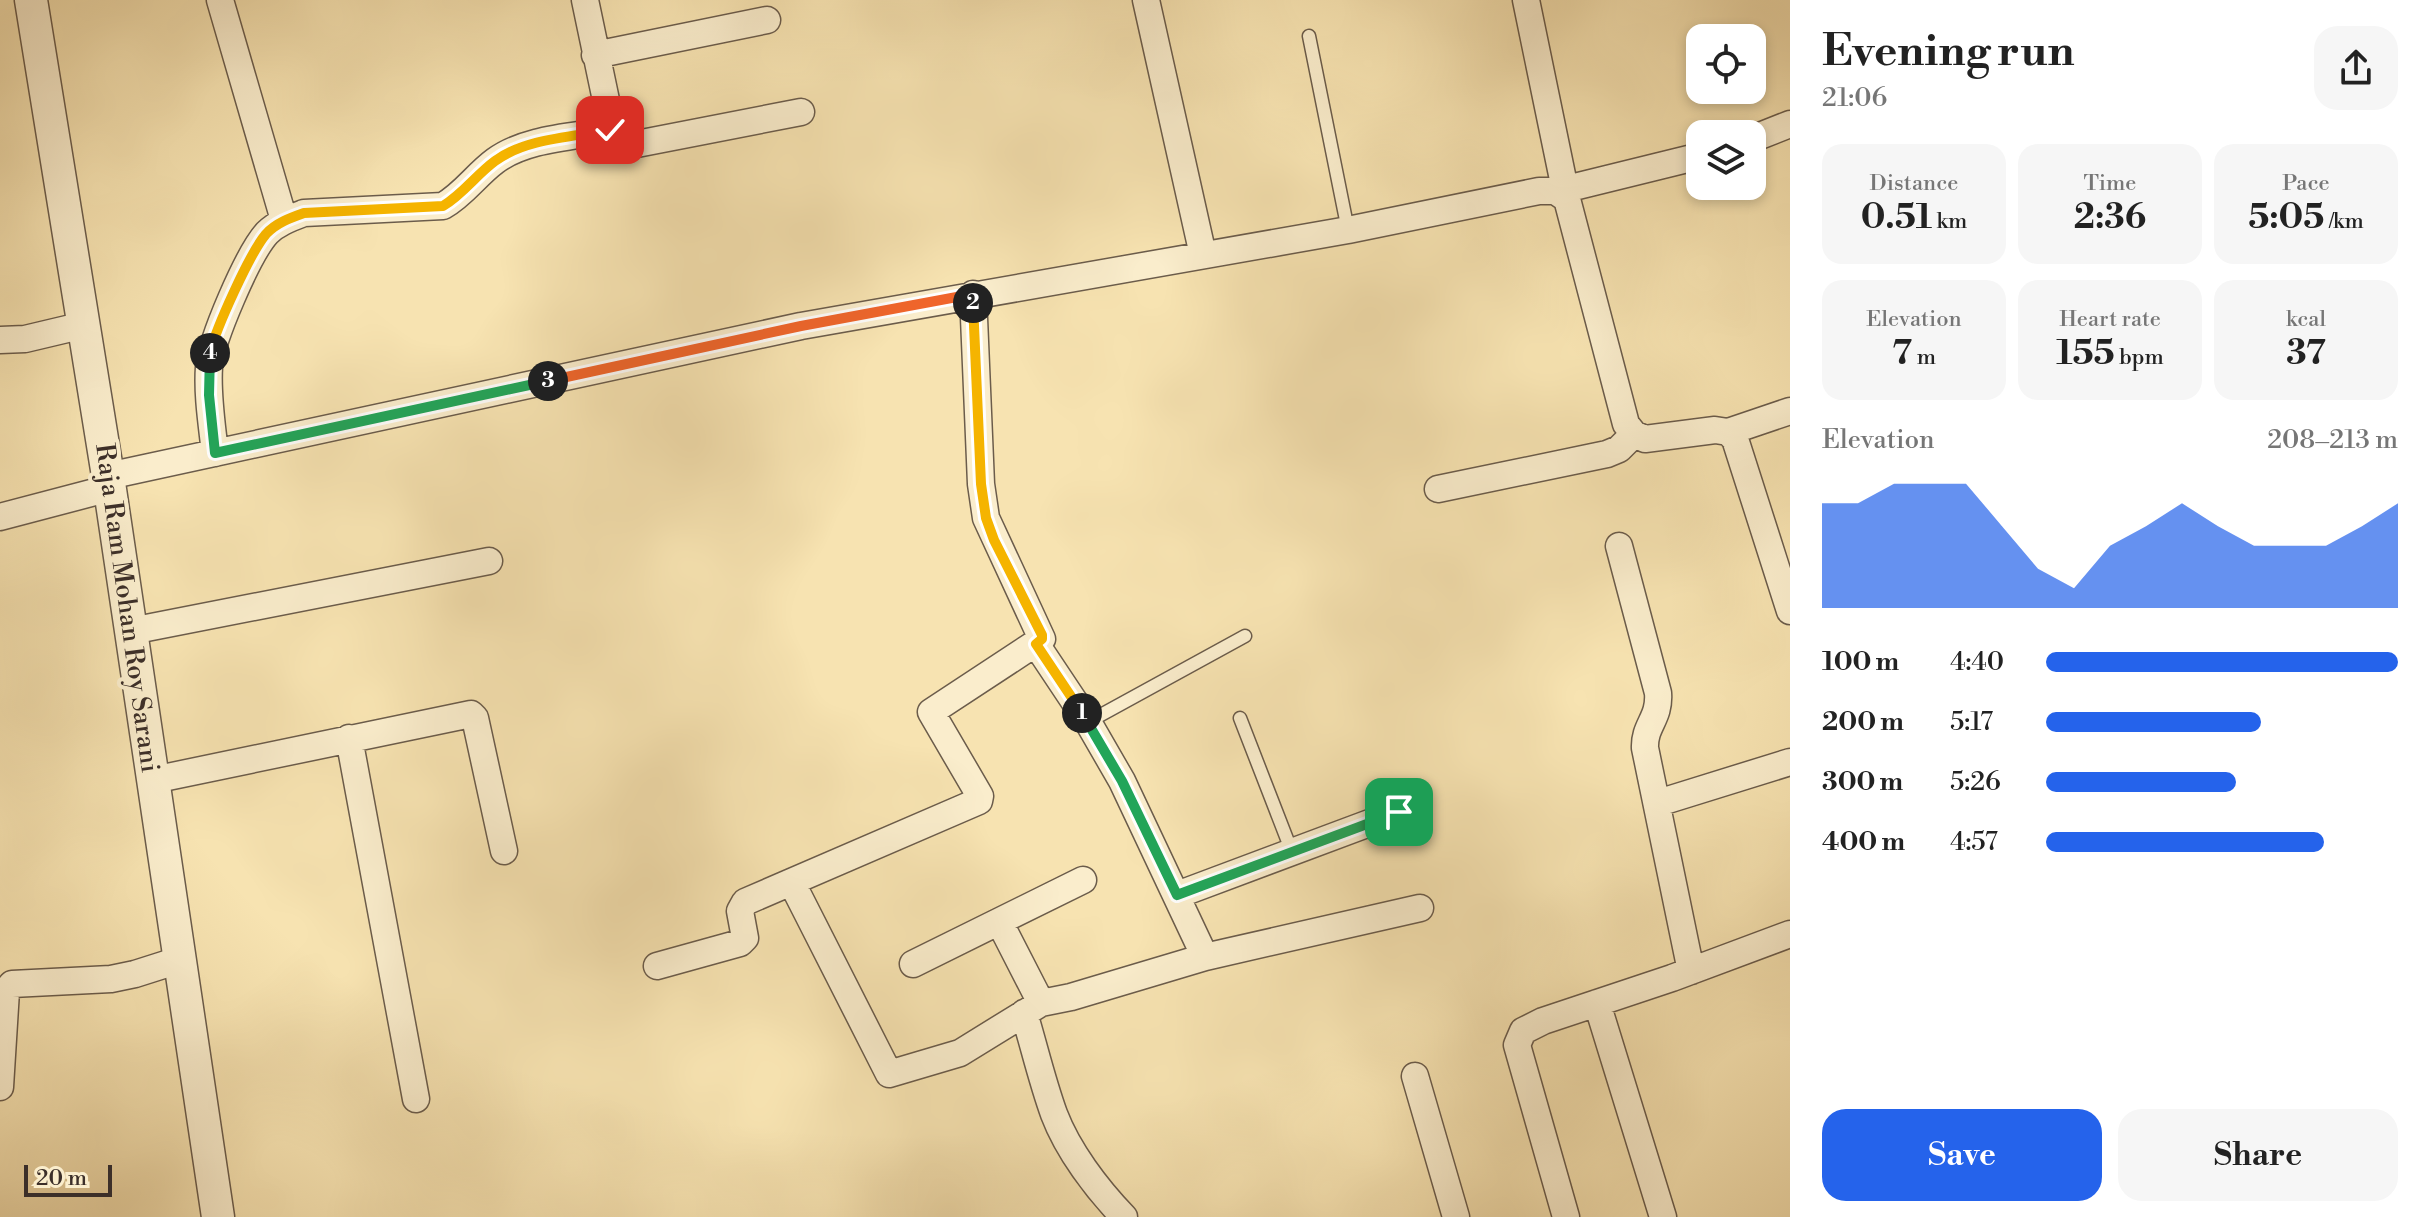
<!DOCTYPE html>
<html lang="en">
<head>
<meta charset="utf-8">
<style>
  :root { --surface:#fff; --page:#f6f6f6; --text:#222; --muted:#767676; --accent:#2563eb }
  body { margin:0; font-family:"Libre Bodoni",serif; background:var(--page); color:var(--text); height:100vh; display:flex; flex-direction:column; font-size:30px; white-space:nowrap }
  * { box-sizing:border-box; margin:0 }
  p { font-size:26px; color:var(--muted) }
  .icon { flex:none; width:44px; height:44px; fill:none; stroke:currentColor; stroke-width:2; stroke-linecap:round; stroke-linejoin:round }
  .map { position:relative; flex:1; overflow:hidden }
  .panel { display:flex; flex-direction:column; background:var(--surface); width:640px }
  .panel>* { flex:none }
  .fabs { position:absolute; left:1686px; top:24px; display:grid; gap:16px }
  .fabs a { display:grid; place-items:center; width:80px; height:80px; border-radius:16px; background:var(--surface); box-shadow:0 4px 12px #0003; font-size:40px }
  .scale { position:absolute; left:24px; bottom:20px; width:88px; box-sizing:border-box; padding-left:8px; border:4px solid #3c2f29; border-top:0; font-size:22px; line-height:28px; white-space:nowrap; color:#3c2f29; -webkit-text-stroke:6px #faedcc; paint-order:stroke }
  .pin { position:absolute; display:grid; place-items:center; width:68px; height:68px; color:#fff; margin:-34px; border-radius:16px; box-shadow:0 4px 12px #0006 }
  .km { position:absolute; width:40px; height:40px; margin:-20px; border-radius:50%; background:#222; color:#fff; font-size:22px; line-height:40px; text-align:center }
  .round { display:grid; place-items:center; flex:none; width:84px; height:84px; border-radius:24px; background:var(--page) }
  .headline { display:flex; align-items:center; justify-content:space-between; height:136px; padding:0 32px }
  h1 { font-size:44px; font-weight:700; line-height:60px }
  .figures { display:grid; grid-template-columns:repeat(3,1fr); gap:12px; height:136px; padding:8px 32px }
  .figures div { display:grid; align-content:center; border-radius:20px; background:var(--page); text-align:center }
  .figures b { font-size:34px; font-weight:700 }
  .figures small { font-size:22px; font-weight:400 }
  .figures p { font-size:22px }
  .chart { height:224px; padding:16px 32px }
  .chart p { display:flex; justify-content:space-between }
  .chart svg { width:100%; height:144px; margin-top:8px; fill:var(--accent); opacity:.7 }
  .button { display:flex; gap:16px; margin-top:auto; padding:16px 32px }
  .button a { flex:1; height:92px; border-radius:24px; background:var(--accent); color:#fff; font-size:32px; font-weight:700; line-height:92px; text-align:center }
  .button a+a { background:var(--page); color:var(--text) }
  ul { padding:0 32px; list-style:none; font-size:26px }
  li { display:grid; grid-template-columns:128px 96px 1fr; align-items:center; height:60px }
  li i { height:20px; border-radius:10px; background:var(--accent) }
  main { display:flex; flex:1; min-height:0 }
  .map>svg:first-child { display:block }
</style>
</head>
<body>
<main>
<div class="map">
<svg width="1790" height="1217" viewBox="0 0 1790 1217">
  <rect width="100%" height="100%" fill="#f7e3b1"/>
  <filter id="stains"><feTurbulence type="fractalNoise" baseFrequency=".0025" numOctaves="4"/><feColorMatrix values="0 0 0 0 .2 0 0 0 0 .09 0 0 0 0 .02 0 0 0 .5 -.17"/></filter>
  <radialGradient id="worn" r=".72"><stop offset=".6" stop-color="#630" stop-opacity="0"/><stop offset="1" stop-color="#630" stop-opacity=".3"/></radialGradient>
  <g fill="none" stroke-linecap="round" stroke-linejoin="round">
    <g stroke="#6b5c4b" stroke-width="15">
      <path id="service" d="M1309,36L1348,230
        M1240,718L1292,852
        M1088,722L1245,636"/>
    </g>
    <g stroke="#6b5c4b" stroke-width="29">
      <path id="minor" d="M220,0L284,220
        M585,0L616,148L801,112
        M1146,0L1203,255
        M1526,0L1567,199
        M595,55L767,20
        M1752,139L1790,124
        M1566,189L1700,156
        M0,340L25,339L84,325
        M1728,432L1735,439L1790,611
        M215,453C212,425 207,395 209,367C211,340 248,254 267,233C277,223 291,218 304,213L443,206C464,194 476,175 495,161C526,138 574,137 610,130
        M108,476L801,326L1348,230L1539,191H1555L1567,199L1626,424L1634,434L1645,439L1715,430L1728,432L1790,411
        M1438,489L1607,454L1619,449L1634,434
        M0,517L110,488
        M1619,546L1658,693C1660,719 1644,725 1645,748L1691,971
        M131,631L489,561
        M1036,644L1088,722L1122,781L1205,957
        M349,738L416,1099
        M153,780L471,714L475,718L504,851
        M1658,803L1790,762
        M792,883L889,1074L960,1053L1041,1003L1071,997L1205,957L1420,908
        M1177,895L1399,812
        M1000,923L1041,1003
        M913,964L1083,880
        M657,966L740,943L745,938L740,911L745,902L979,801L980,796L931,712L1042,639L986,518L981,484L973,294
        M1597,1003L1663,1217
        M1024,1013C1034,1046 1042,1081 1054,1114C1068,1151 1097,1189 1124,1217
        M1415,1076L1456,1217
        M0,1087L6,991L12,984L111,979L135,974L179,960
        M1566,1217L1517,1045L1523,1031L1543,1021L1672,978L1790,934"/>
    </g>
    <g stroke="#6b5c4b" stroke-width="35">
      <path id="tertiary" d="M31,0L108,476L218,1217"/>
    </g>
    <use href="#service" stroke="#faedcc" stroke-width="12"/>
    <use href="#minor" stroke="#faedcc" stroke-width="26"/>
    <use href="#tertiary" stroke="#faedcc" stroke-width="32"/>
  </g>
  <g fill="none" stroke-linecap="round" stroke-linejoin="round">
    <g stroke="#fff" stroke-width="16">
      <path id="split-1" d="M1082,713L1122,781L1177,895L1399,812"/>
    </g>
    <g stroke="#fff" stroke-width="16">
      <path id="split-2" d="M973,303L981,484L986,518L994,540L1042,635V639L1036,644L1082,713"/>
    </g>
    <g stroke="#fff" stroke-width="16">
      <path id="split-3" d="M548,381L801,326L973,294V303"/>
    </g>
    <g stroke="#fff" stroke-width="16">
      <path id="split-4" d="M210,353L209,395L215,453L548,381"/>
    </g>
    <g stroke="#fff" stroke-width="16">
      <path id="split-5" d="M210,353C216,328 250,253 266,234C276,223 290,218 304,213L443,206C463,194 476,175 495,161C526,138 574,137 610,130"/>
    </g>
    <use href="#split-1" stroke="#22a559" stroke-width="10"/>
    <use href="#split-2" stroke="#f5b400" stroke-width="10"/>
    <use href="#split-3" stroke="#f0652b" stroke-width="10"/>
    <use href="#split-4" stroke="#22a559" stroke-width="10"/>
    <use href="#split-5" stroke="#f5b400" stroke-width="10"/>
  </g>
  <g text-anchor="middle" dominant-baseline="central" stroke-width="8" stroke-linejoin="round" paint-order="stroke">
    <g font-size="26" fill="#3c2f29" stroke="#faedcc">
      <text transform="translate(127 608) rotate(82)">Raja Ram Mohan Roy Sarani</text>
    </g>
  </g>
  <rect width="100%" height="100%" filter="url(#stains)"/>
  <rect width="100%" height="100%" fill="url(#worn)"/>
</svg>
<div class="fabs">
<a><svg class="icon" aria-label="locate" viewBox="0 0 24 24"><circle cx="12" cy="12" r="6"/><path d="M12 2v4M12 18v4M2 12h4M18 12h4"/></svg></a>
<a><svg class="icon" aria-label="layers" viewBox="0 0 24 24"><path d="M12 4l9 5-9 5-9-5zM3 14l9 5 9-5"/></svg></a>
</div>
<div class="scale">20 m</div>
<div class="pin" style="left:1399px;top:812px;background:#1e9e55"><svg class="icon" aria-label="arrive" viewBox="0 0 24 24"><path d="M6 21V4h12l-3 4 3 4H6"/></svg></div>
<div class="pin" style="left:610px;top:130px;background:#d93025"><svg class="icon" aria-label="check" viewBox="0 0 24 24"><path d="M5 12l5 5 9-10"/></svg></div>
<b class="km" style="left:1082px;top:713px">1</b>
<b class="km" style="left:973px;top:303px">2</b>
<b class="km" style="left:548px;top:381px">3</b>
<b class="km" style="left:210px;top:353px">4</b>
</div>
<section class="panel">
<div class="headline"><div><h1>Evening run</h1><p>21:06</p></div><a class="round"><svg class="icon" aria-label="share" viewBox="0 0 24 24"><path d="M12 15V3M7 8l5-5 5 5M5 13v7h14v-7"/></svg></a></div>
<div class="figures">
<div><p>Distance</p><b>0.51<small> km</small></b></div>
<div><p>Time</p><b>2:36</b></div>
<div><p>Pace</p><b>5:05<small> /km</small></b></div>
</div>
<div class="figures">
<div><p>Elevation</p><b>7<small> m</small></b></div>
<div><p>Heart rate</p><b>155<small> bpm</small></b></div>
<div><p>kcal</p><b>37</b></div>
</div>
<div class="chart"><p><span>Elevation</span>208–213 m</p>
<svg viewBox="0 0 160 44" preserveAspectRatio="none"><path d="M0 44V12L10 12L20 6L30 6L40 6L50 19L60 32L70 38L80 25L90 19L100 12L110 19L120 25L130 25L140 25L150 19L160 12V44z"/></svg>
</div>
<ul>
<li><b>100 m</b>4:40<i style="width:100%"></i></li>
<li><b>200 m</b>5:17<i style="width:61%"></i></li>
<li><b>300 m</b>5:26<i style="width:54%"></i></li>
<li><b>400 m</b>4:57<i style="width:79%"></i></li>
</ul>
<div class="button"><a>Save</a><a>Share</a></div>
</section>
</main>
</body>
</html>
